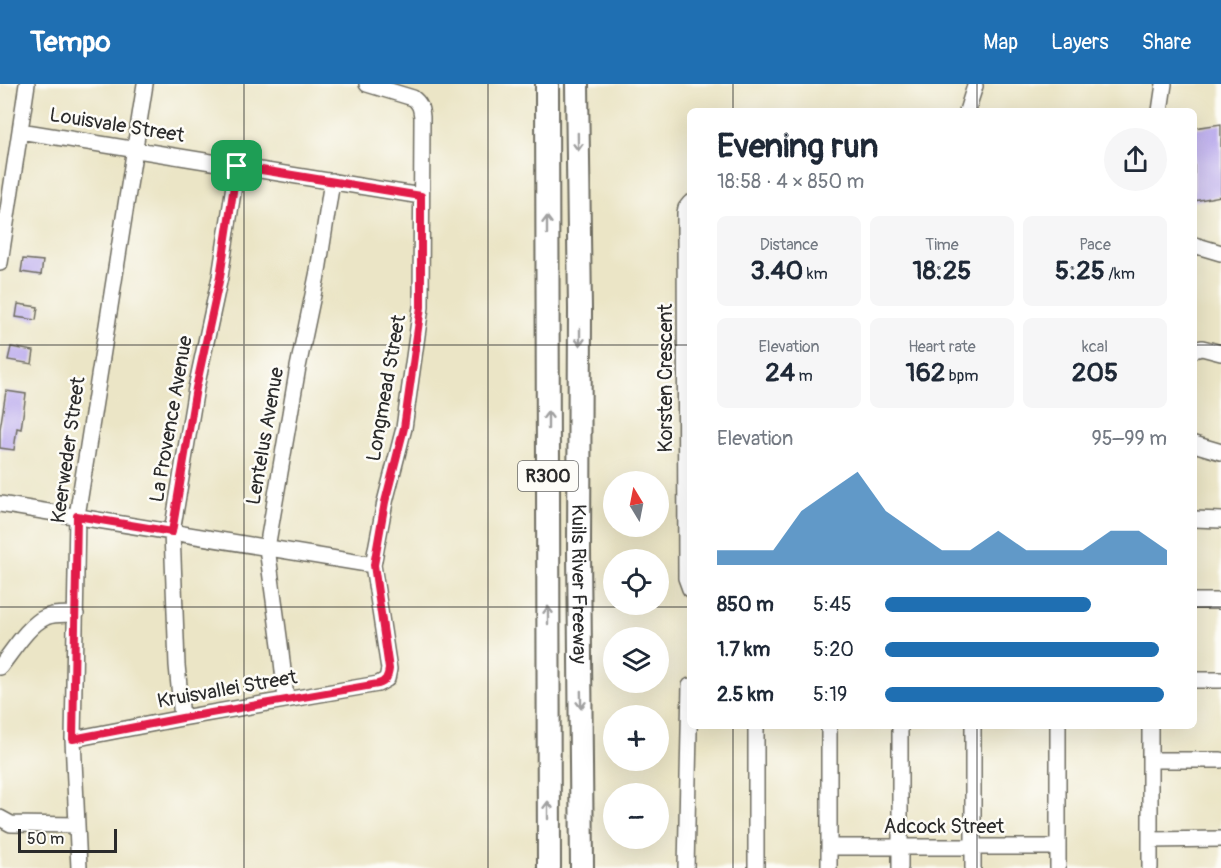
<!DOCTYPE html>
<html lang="en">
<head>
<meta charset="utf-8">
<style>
  :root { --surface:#fff; --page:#f6f6f7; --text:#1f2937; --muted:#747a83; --accent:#1f6fb2 }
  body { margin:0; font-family:Pangolin,sans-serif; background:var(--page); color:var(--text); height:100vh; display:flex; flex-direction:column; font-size:22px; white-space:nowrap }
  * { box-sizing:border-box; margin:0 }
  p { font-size:20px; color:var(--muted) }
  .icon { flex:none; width:33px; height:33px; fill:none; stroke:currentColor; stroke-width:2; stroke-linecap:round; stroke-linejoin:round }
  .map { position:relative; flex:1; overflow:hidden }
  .panel { position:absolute; left:687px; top:24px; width:510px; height:621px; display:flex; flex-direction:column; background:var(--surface); border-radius:9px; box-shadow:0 6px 24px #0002 }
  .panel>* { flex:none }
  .needle { width:39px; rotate:350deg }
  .controls { position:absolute; left:603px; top:387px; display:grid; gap:12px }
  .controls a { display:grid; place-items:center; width:66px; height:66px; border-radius:50%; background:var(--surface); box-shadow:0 6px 24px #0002; font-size:30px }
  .scale { position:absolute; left:18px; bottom:15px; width:99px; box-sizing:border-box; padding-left:6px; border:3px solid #2b2b2b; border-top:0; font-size:16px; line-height:21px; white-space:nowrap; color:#2b2b2b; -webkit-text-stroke:4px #fdfcf7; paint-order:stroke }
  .pin { position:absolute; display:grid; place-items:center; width:51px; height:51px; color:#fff; margin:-26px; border-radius:12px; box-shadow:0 3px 9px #0006 }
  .round { display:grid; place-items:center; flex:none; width:63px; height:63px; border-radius:32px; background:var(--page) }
  .summary { display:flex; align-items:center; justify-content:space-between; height:102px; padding:0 30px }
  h1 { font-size:33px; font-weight:800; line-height:45px }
  .metrics { display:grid; grid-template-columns:repeat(3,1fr); gap:9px; height:102px; padding:6px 30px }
  .metrics div { display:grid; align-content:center; border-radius:9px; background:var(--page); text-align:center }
  .metrics b { font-size:26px; font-weight:800 }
  .metrics small { font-size:16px; font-weight:400 }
  .metrics p { font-size:16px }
  .chart { height:168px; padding:12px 30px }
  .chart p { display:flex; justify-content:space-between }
  .chart svg { width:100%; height:108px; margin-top:6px; fill:var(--accent); opacity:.7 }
  ul { padding:0 30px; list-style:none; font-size:20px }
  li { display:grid; grid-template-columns:96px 72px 1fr; align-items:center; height:45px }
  li i { height:15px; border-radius:8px; background:var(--accent) }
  header { display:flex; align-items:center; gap:36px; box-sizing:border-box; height:84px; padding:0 30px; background:var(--accent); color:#fff }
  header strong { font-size:28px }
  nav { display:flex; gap:33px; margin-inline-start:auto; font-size:21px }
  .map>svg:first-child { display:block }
</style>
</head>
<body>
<header>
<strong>Tempo</strong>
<nav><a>Map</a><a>Layers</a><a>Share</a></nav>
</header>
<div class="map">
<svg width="1221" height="784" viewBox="0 0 1221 784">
  <rect width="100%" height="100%" fill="#fdfcf7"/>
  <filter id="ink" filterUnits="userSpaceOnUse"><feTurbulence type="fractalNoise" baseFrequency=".0167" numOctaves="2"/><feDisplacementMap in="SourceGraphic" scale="12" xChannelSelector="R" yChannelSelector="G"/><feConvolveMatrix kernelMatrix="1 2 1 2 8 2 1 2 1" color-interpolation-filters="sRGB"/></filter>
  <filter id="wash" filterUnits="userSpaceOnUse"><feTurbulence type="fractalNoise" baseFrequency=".008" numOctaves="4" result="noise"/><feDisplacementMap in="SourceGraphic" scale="24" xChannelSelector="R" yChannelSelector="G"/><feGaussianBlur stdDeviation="1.35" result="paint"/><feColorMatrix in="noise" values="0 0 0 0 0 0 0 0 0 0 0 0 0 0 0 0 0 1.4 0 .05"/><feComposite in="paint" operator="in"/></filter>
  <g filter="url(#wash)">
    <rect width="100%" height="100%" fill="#ebe5c6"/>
    <g id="blocks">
      <path fill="#b6a5ed" d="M1221,40V112L1194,117V44Z
        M23,175L43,177L41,191L21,188Z
        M18,220L38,223L36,236L16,233Z
        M11,263L34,267L32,280L8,276Z
        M6,307L26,310L21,345L17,344L14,366L0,364V345Z"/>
    </g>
  </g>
  <g filter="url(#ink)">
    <use href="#blocks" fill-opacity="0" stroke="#6e6c61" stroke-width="1.5"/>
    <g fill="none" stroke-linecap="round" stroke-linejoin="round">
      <g stroke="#6e6c61" stroke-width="18">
        <path id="minor" d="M967,27L975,2
          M1160,27L1164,0
          M20,47L421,112
          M690,119L686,124L685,129L686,494L690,505
          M1194,161L1221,169
          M0,179L27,0
          M1194,266L1202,264L1221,269
          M1194,360L1221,368
          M0,420L373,481
          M1194,435L1221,436
          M1194,517H1221
          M0,583C12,568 29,540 46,533C55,529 66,531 76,530
          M1194,596H1221
          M286,615L281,568L267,464L298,283L318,187L332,97
          M182,634L177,581L172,448L196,304L220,193L237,82
          M756,642V784
          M829,642V784
          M900,642V784
          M973,642V784
          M1058,642V784
          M73,655L182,634L378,600L387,595L389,585L373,481L385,418L404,344L421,223L422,33C421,24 420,19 413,14L367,0
          M1150,676H1221
          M0,734L11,740L77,741
          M1150,756L1221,755
          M829,763H1058
          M79,784L73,655L77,432L145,0
          M686,784L690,602
          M1150,784V642"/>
      </g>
      <g stroke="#6e6c61" stroke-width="26">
        <g id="highway">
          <path d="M547,0L549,784"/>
          <path id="s1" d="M577,0L580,225L579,466L582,784"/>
        </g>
      </g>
      <use href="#minor" stroke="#fff" stroke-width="15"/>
      <use href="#highway" stroke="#fff" stroke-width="22"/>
    </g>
    <defs><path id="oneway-shaft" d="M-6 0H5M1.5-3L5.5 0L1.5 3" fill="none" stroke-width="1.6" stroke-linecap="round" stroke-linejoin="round" transform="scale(1.5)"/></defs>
    <g stroke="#a0a0a0">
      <use href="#oneway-shaft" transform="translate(578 58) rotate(89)"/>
      <use href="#oneway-shaft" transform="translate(547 141) rotate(-90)"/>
      <use href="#oneway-shaft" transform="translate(580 253) rotate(90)"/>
      <use href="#oneway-shaft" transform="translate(548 336) rotate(-90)"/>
      <use href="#oneway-shaft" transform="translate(548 531) rotate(-90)"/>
      <use href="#oneway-shaft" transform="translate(581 616) rotate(89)"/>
      <use href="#oneway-shaft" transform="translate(548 726) rotate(-90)"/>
    </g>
  </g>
  <g fill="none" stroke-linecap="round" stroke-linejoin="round" filter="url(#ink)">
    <g stroke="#fff" stroke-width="12">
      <path id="route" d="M237,82L421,112V223L404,344L385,418L374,481L389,585C388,593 386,598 378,600L182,634L73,655L77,432L172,448L196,304L220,193Z"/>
    </g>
    <use href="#route" stroke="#e11d48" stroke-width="8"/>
  </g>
  <path fill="none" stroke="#2b2b2b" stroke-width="1.5" stroke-opacity="0.55" d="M244,0V784M488,0V784M733,0V27M977,0V27M0,261H690M1194,261H1221M0,523H690M1194,523H1221M733,642V784M977,642V784"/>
  <g text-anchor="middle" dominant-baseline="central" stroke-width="5" stroke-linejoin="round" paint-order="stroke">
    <rect fill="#fdfcf7" stroke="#6a6a68" stroke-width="1.5" x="518" y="377" width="60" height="30" rx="4.5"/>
    <g font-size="18" font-weight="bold" fill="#2b2b2b">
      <text x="548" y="392">R300</text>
    </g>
    <g font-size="20" fill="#2b2b2b" stroke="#fdfcf7">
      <text transform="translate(117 41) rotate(9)">Louisvale Street</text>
      <text transform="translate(665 294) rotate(-90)">Korsten Crescent</text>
      <text transform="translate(386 304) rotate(-80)">Longmead Street</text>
      <text transform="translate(171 335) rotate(-80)">La Provence Avenue</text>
      <text transform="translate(265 352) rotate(-80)">Lentelus Avenue</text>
      <text transform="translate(68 366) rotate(-82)">Keerweder Street</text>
      <text stroke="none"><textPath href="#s1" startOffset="500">Kuils River Freeway</textPath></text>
      <text transform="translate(227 605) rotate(-10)">Kruisvallei Street</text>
      <text x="944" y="742">Adcock Street</text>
    </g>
  </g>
</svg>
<div class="controls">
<a><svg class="needle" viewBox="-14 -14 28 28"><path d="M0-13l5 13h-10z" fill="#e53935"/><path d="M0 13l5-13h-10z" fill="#747a83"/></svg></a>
<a><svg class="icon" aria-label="locate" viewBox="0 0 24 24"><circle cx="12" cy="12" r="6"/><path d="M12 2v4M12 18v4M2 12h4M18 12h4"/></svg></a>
<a><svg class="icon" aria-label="layers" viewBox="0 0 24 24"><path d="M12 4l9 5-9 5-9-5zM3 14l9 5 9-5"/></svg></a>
<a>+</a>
<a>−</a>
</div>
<div class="scale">50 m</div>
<div class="pin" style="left:237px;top:82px;background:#1e9e55"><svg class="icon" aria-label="arrive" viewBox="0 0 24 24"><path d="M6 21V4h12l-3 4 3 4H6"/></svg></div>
<section class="panel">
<div class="summary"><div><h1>Evening run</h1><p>18:58 · 4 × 850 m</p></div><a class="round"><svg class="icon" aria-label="share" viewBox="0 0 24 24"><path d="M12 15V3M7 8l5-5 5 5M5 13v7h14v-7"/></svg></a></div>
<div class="metrics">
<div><p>Distance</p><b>3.40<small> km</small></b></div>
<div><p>Time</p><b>18:25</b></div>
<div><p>Pace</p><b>5:25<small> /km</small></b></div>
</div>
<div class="metrics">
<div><p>Elevation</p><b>24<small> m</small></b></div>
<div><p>Heart rate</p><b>162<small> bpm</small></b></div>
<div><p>kcal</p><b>205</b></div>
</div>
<div class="chart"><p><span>Elevation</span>95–99 m</p>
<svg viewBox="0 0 160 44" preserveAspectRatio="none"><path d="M0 44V38L10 38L20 38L30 22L40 14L50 6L60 22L70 30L80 38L90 38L100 30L110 38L120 38L130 38L140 30L150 30L160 38V44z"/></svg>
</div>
<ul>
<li><b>850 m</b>5:45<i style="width:73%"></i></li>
<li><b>1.7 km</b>5:20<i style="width:97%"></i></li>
<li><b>2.5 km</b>5:19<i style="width:99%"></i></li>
</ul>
</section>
</div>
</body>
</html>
